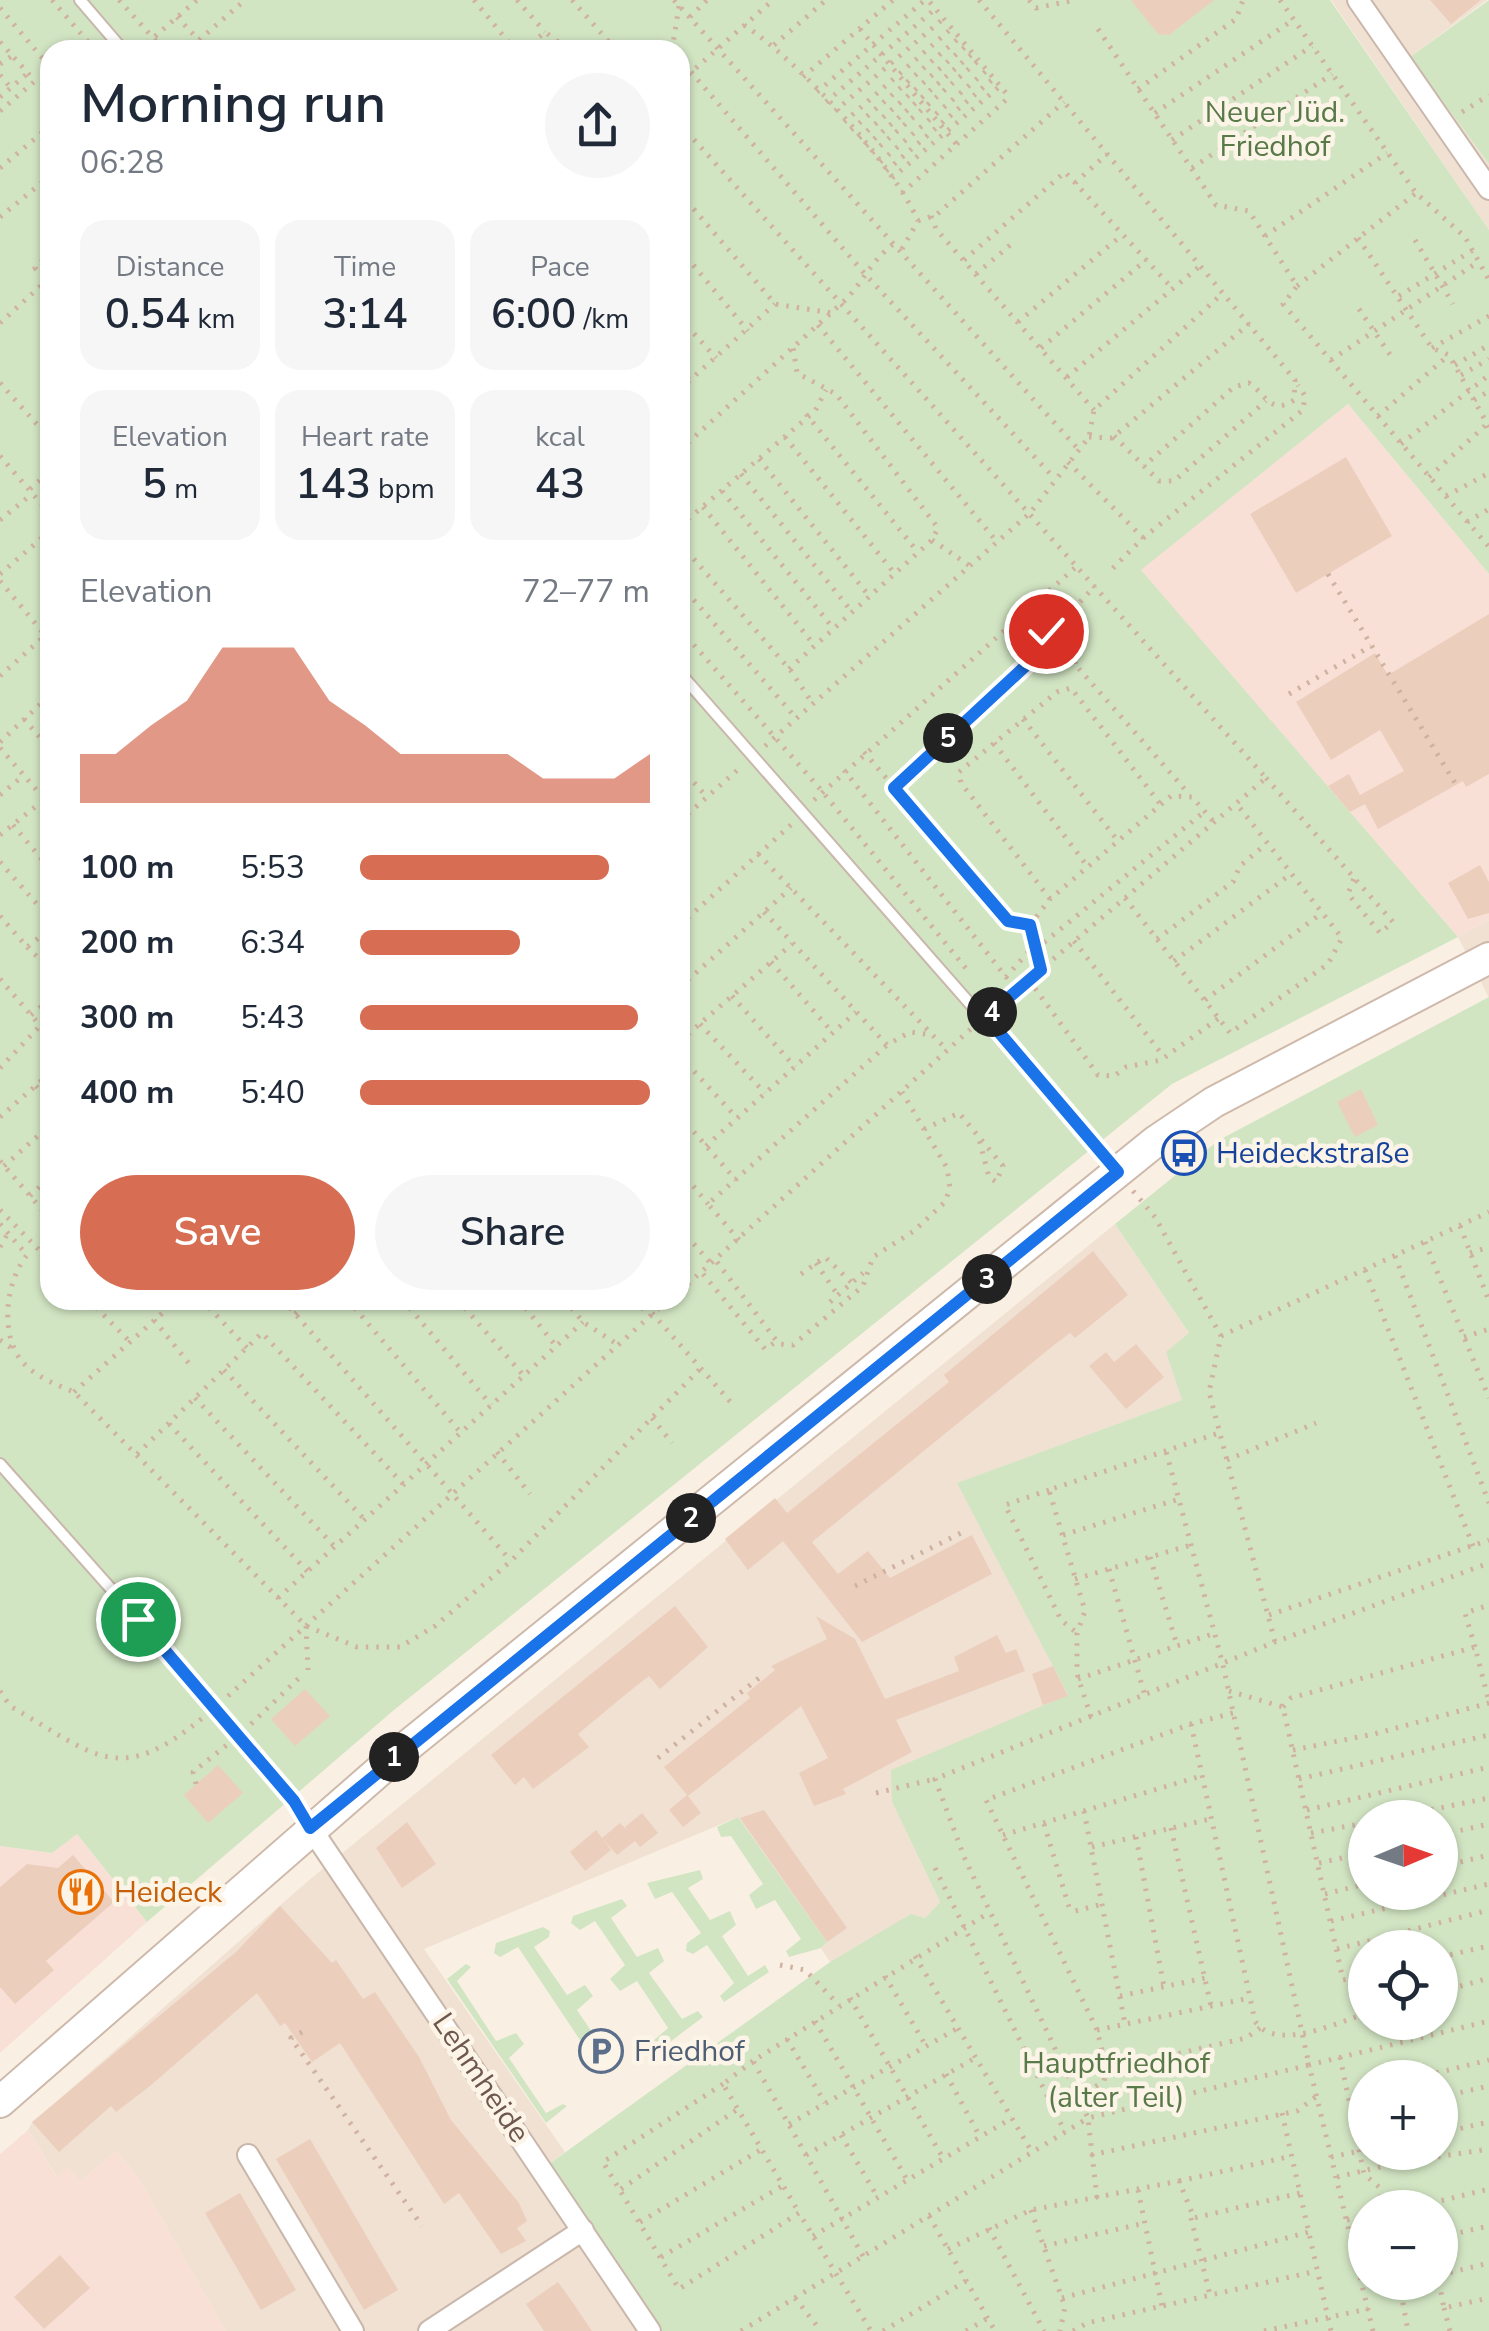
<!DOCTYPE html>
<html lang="en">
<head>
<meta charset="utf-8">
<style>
  :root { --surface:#fff; --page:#f6f6f7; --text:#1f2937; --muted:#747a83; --accent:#d76d53 }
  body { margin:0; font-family:"Nunito Sans",sans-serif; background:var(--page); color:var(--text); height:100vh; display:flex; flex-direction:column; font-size:38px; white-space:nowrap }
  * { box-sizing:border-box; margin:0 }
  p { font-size:32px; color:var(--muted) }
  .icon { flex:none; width:55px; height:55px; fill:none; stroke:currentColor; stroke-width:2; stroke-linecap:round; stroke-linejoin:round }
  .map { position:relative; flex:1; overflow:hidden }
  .side { position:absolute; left:40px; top:40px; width:650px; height:1270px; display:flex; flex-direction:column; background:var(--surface); border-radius:30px; box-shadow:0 2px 8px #0004 }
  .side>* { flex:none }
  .needle { width:65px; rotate:88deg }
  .controls { position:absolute; left:1348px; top:1800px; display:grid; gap:20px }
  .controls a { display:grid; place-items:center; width:110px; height:110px; border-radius:50%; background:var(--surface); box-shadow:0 2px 8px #0004; font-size:50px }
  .pin { position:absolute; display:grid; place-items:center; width:85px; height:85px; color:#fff; margin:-42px; border:5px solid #fff; border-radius:50%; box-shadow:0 2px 10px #0007 }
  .km { position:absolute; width:50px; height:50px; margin:-25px; border-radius:50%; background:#222; color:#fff; font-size:28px; line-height:50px; text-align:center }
  .round { display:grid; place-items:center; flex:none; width:105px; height:105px; border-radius:52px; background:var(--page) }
  .headline { display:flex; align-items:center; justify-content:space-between; height:170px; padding:0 40px }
  h1 { font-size:55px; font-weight:600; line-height:75px }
  .metrics { display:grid; grid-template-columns:repeat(3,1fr); gap:15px; height:170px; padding:10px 40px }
  .metrics div { display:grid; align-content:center; border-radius:25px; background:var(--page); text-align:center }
  .metrics b { font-size:42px; font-weight:600 }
  .metrics small { font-size:28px; font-weight:400 }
  .metrics p { font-size:28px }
  .chart { height:280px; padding:20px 40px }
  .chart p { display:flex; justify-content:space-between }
  .chart svg { width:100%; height:180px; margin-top:10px; fill:var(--accent); opacity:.7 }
  .action { display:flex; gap:20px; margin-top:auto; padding:20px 40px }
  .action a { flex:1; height:115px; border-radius:60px; background:var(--accent); color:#fff; font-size:40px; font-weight:600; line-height:115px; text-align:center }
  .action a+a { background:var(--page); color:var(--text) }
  ul { padding:0 40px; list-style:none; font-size:32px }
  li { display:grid; grid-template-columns:160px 120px 1fr; align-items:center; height:75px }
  li i { height:25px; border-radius:12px; background:var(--accent) }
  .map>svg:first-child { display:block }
</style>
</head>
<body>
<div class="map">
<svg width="1489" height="2331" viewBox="0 0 1489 2331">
  <rect width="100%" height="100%" fill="#f9f0e3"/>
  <path fill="#f0e1d2" d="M1331,0H1487L1410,57L1489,164V230Z
    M1489,920V998L1458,937Z
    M1115,1224L1189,1333L1182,1400L958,1483L1068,1695L892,1802L940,1902L925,1918L911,1915L830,1962L821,1948L827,1942L738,1817L424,1949L565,2152L543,2168L652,2331H226L138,2177L116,2151L80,2181L57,2177L28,2130L32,2123L308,1881Z"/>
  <path fill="#f9e0d7" d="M1348,404L1489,574V920L1458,937L1140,570Z
    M76,1833L147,1922L0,2053V1846L52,1853Z
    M28,2130L56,2176L69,2167L80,2181L116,2151L138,2177L226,2331H0V2154Z"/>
  <path fill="#d2e5c3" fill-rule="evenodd" d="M0,0H1330L1489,230V574L1348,404L1141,570L1458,937L1172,1084L394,1710L147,1922L77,1834L52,1853L0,1846ZM50,50H680V1300H50Z
    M1489,0V164L1410,57Z
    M1489,997V2331H652L542,2169L830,1962L911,1914L925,1918L940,1902L892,1802L891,1770L1068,1695L957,1483L1182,1400L1166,1352L1189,1333L1115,1224L1219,1140ZM1365,1818H1440V1892H1365ZM1365,1948H1440V2022H1365ZM1365,2078H1440V2152H1365ZM1365,2208H1440V2282H1365Z
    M738,1817L827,1942L821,1948L789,1957L786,1951L801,1939L775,1900L756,1909L749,1895L763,1884L731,1836L721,1837L717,1827Z
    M700,1870L703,1879L688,1888L710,1920L730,1911L736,1925L722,1936L748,1976L765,1965L769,1972L724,2002L720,1996L734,1983L707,1945L693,1954L686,1951L687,1943L701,1933L672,1892L655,1899L647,1883Z
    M622,1899L627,1906L611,1918L637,1957L658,1948L664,1961L649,1973L682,2019L698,2011L703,2017L662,2048L653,2041L668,2028L637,1981L620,1991L610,1979L625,1965L595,1921L580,1930L571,1923L573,1916Z
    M543,1927L550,1931L549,1937L534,1947L567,1995L585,1985L593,1996L577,2010L614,2065L602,2073L518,1947L500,1957L494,1953L496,1943Z
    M466,1964L471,1967L457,1981L496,2041L516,2033L524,2044L509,2058L546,2113L563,2104L567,2106L546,2123L447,1979Z"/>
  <path fill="#eccebd" d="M1131,0H1214L1169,35L1158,34Z
    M1430,0H1481L1451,24Z
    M1346,457L1392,536L1296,593L1250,514Z
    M1489,614V774L1466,787L1463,781L1378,829L1365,804L1350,812L1328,786L1349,774L1360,795L1404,771L1380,730L1331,760L1296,702L1375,653L1388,675Z
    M1480,865L1489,882V913L1468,919L1448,883Z
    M1361,1089L1378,1125L1355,1137L1337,1102Z
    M1093,1251L1128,1295L1075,1338L1070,1333L1054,1345L812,1542L838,1574L868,1551L890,1578L972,1535L992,1574L862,1642L783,1541L748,1570L725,1539L775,1498L787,1513L949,1382L944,1375Z
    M1136,1344L1164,1377L1126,1409L1089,1366L1106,1352L1114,1362Z
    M675,1606L708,1647L660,1689L649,1676L631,1690L578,1734L589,1747L533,1789L524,1777L515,1785L491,1755Z
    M816,1616L855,1639L885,1699L959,1671L954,1657L997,1635L1006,1653L1016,1649L1025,1671L896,1720L912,1752L843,1789L846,1794L814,1806L799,1773L828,1758L801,1706L688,1796L701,1813L683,1827L669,1810L687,1795L664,1767L750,1698L747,1693L775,1670L771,1666L827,1639Z
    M1053,1666L1068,1696L1043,1705L1032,1674Z
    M305,1689L330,1716L295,1746L271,1719Z
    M218,1765L243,1793L208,1823L184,1795Z
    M764,1810L847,1928L827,1942L740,1818Z
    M642,1813L658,1833L640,1847L635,1841L617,1855L602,1838L620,1823L628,1831L625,1827Z
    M407,1822L436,1864L402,1888L376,1848Z
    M596,1830L611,1850L585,1871L570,1852Z
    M73,1855L114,1902L46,1961L54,1970L15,2004L0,1987V1887L27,1864L58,1868Z
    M280,1906L332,1963L336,1960L363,1999L375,1992L419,2057L451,2120L519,2203L527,2221L517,2228L526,2241L501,2254L459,2193L444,2204L340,2043L312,2062L285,2023L280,2026L257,1993L150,2086L116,2112L111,2106L59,2152L32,2122L236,1952Z
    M310,2139L398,2290L364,2310L276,2159Z
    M240,2193L296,2290L261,2310L205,2213Z
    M60,2255L90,2288L44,2329L14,2297Z
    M558,2282L571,2300L592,2331H544L526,2304Z"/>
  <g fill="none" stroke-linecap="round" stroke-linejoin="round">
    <g stroke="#c9b7ab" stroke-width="14">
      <path id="lane" d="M80,0L123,50
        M680,673L1114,1168
        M0,1464L216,1707L294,1801L310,1827"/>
    </g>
    <g stroke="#c9b7ab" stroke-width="24">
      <path id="street" d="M1358,0L1489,189
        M310,1827L650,2331
        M248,2155L353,2331
        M429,2331L583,2230"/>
    </g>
    <g stroke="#ceb9ab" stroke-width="34">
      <path id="secondary" d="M0,2102L410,1744L1156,1141L1214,1102L1489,958"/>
    </g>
    <path stroke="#d0b2a1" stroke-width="5" stroke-dasharray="2.5 8" stroke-linecap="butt" d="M52,0L95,50
      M119,0L164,50
      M474,0L515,50
      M517,0L545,32
      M572,0L616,50
      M674,0L1078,449
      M979,0L1295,380L1294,400C1271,416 1266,394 1249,383L1234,387L1144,466
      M1029,0L1036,8L1075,0
      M1280,0L1416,193L1465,237L1489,280
      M0,8L50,67
      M177,17L208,50
      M690,17L707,0
      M744,25C796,59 894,164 918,221L902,249
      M860,29L958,146
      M1098,29L1216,205L1249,211L1297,286L1283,304L1489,547
      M199,40L245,0
      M0,42L35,81
      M774,45L826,0
      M139,50L197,0
      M523,50L545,32L569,50
      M672,50L679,6
      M0,64L12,56
      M691,72L864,273L1055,479
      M0,75L11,88
      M803,77L893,0
      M680,82L773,0
      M1138,89L1236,19L1243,0
      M817,92L925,0
      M0,97L28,73
      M826,102L935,9
      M0,111L35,81L50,78
      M835,111L943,19
      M1462,112L1489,95
      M1155,113L1293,20
      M844,122L951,29
      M680,124L1266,778L997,1007
      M851,130L959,38
      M859,138L966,46
      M1172,140L1312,46
      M866,146L972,54
      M872,153L978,61
      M880,162L986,71
      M0,168L50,126
      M1192,168L1332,74
      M886,171L993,79
      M892,178L1000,86
      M1075,183L1107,154
      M680,193L775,304L832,313
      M902,193L1006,100V93L928,0
      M931,216L936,229L1094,410
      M0,217L50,176
      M918,221L936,215L1064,102
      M1265,236L1387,153
      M1358,238L1432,348L1449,355L1489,427
      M1415,240L1453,304
      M680,249L748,331
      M50,253L35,268L50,285
      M964,260L1065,172L1173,289
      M976,274L1015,241
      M1297,286L1416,193
      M1399,296L1473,250
      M1359,309L1393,359
      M680,318L716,358
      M1018,322L1122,235
      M0,323L46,281
      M818,325L997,542
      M1041,348L1146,260
      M1432,348L1489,316
      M1331,360L1478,262
      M1455,365L1489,345
      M680,370L690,380
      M1461,375L1489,359
      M1067,377L1200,266
      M0,383L50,439
      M680,389L775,304
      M1474,400L1489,391
      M806,414L917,551
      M1378,416L1449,355
      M1114,436L1159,481H1174L1266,401
      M785,437L895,574
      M1089,437L1112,438L1249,324
      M1401,444L1489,375
      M680,450L843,302C865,281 869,262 896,242
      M0,456L50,514
      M759,459L870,597
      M1068,462L1143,538L1110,571
      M741,474L852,612
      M1429,477L1487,424
      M30,489L50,471
      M722,491L833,628
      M1446,496L1489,473
      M703,507L815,646
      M0,520L32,494
      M1467,522L1489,509
      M680,526L815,411L826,390
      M1143,538L1303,410L1305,396L1298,385
      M932,540L970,566
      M680,543L791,671L813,704
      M0,574L50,531
      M1328,574L1458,788
      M0,581L50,641
      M680,584L796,718
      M680,629L821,790L968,971
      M1051,637L1189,794
      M1075,664L1078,604L1095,586
      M789,669L932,540L938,528L836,394L797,373L793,347
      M0,676L50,631
      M1289,694L1371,646
      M24,719L50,749
      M1023,719L1118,841
      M0,742L50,695
      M994,743L1088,867
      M765,746L1030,513L1089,437L1094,410L1223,293
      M0,748L47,802
      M864,752L1008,921L1030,925L1041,969
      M680,767L707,797
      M844,770L1006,977L1037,942
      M1266,778L1393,922L1380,933L1348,894L1354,878
      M894,788L1047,646L1050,635L1029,608
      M0,795L24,775
      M814,800L1077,566
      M680,821L742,766
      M13,825L50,869
      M0,835L50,795
      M758,854L947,1050
      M0,862L50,919
      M1125,898L1230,1033L1328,964L1342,938L1236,803
      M1050,899L961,783L959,772L1057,692L1071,688L1161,805
      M764,912L887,1045L910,1032L933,1035
      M0,916L27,947L50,929
      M680,925L793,823
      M1030,925L1050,899L1171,796L1192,797L1214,822
      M1157,939L1233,882L1240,866L1266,844
      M1074,941L1164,1057
      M27,947L50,969
      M1036,949L1204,812
      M1174,961L1291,874
      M771,962L833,1033
      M0,979L50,1037
      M1029,980L1098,1075L1114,1076L1126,1067L1161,1060L1219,1018
      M680,987L791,888
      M732,996L795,1067
      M1205,1000L1322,913
      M31,1015L50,999
      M700,1024L765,1093
      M680,1041L792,944
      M680,1056L737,1118
      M0,1068L40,1026
      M36,1086L50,1103
      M680,1116L736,1180
      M0,1117L50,1073
      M924,1129L959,1113L1003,1166L996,1182L989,1177L978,1135
      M706,1146L856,1012
      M0,1161L50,1219
      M4,1166L50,1125
      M680,1170L708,1204
      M1133,1191L1155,1217L1221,1336L1209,1392L1275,1642
      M30,1196L50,1177
      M0,1210L50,1261
      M0,1224L27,1255C6,1281 0,1331 20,1359C33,1376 55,1384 74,1392L306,1626L357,1647H400L435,1626L511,1561L700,1369
      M1460,1226L1489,1301
      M680,1228L713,1266
      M739,1240L708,1204L887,1045
      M1425,1242L1489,1398
      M0,1247L8,1233
      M1470,1253L1489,1247
      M1395,1256L1489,1503
      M717,1262L779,1344L793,1345L863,1286L873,1257L914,1231L945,1202L950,1188L947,1168L902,1092
      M816,1263L837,1294
      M1365,1270L1473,1546
      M703,1274L765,1349L777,1341
      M801,1274L825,1257L852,1283
      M680,1291L973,1027
      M89,1300L130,1342
      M202,1300L247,1348
      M283,1300L511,1561
      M348,1300L461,1433
      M403,1300L491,1405
      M458,1300L524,1376
      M519,1300L556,1346
      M565,1300L583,1322L617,1344
      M635,1300L649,1315
      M830,1302L863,1273
      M652,1313L734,1406
      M295,1314L312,1300
      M154,1320L191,1366
      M1221,1336L1489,1212
      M1464,1337L1489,1329
      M0,1340L14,1350
      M224,1370L365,1520
      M74,1392L177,1300
      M195,1398L335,1547
      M652,1418L672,1443
      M169,1424L308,1572
      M497,1452L530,1494
      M137,1454L262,1333L404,1485
      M1227,1460L1316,1423
      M1049,1490L1005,1505L1061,1620L1077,1633
      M1063,1535L1179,1499
      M1150,1557L1177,1645
      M1109,1569L1145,1696
      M1075,1579L1191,1545
      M855,1586L967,1530
      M278,1598L583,1322
      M1269,1615L1489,1540
      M306,1626L308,1670
      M1475,1647L1465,1613L1489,1605
      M1078,1679L1215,1633
      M0,1691L10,1706C97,1756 118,1788 205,1716
      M1229,1691L1283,1707L1343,1980L1365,1975
      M228,1696L668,1300
      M1283,1707L1291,1698L1475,1647L1489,1702
      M1091,1717L1077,1674V1633L1085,1611L1049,1490L1219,1433
      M251,1724L299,1678
      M1191,1724L1255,2021C1275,2053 1338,2022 1365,2014
      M1293,1750L1374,1734L1489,1703
      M658,1758L764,1674
      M1299,1779L1489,1735
      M196,1784L193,1772L228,1744
      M876,1793L935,1779
      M1307,1810L1489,1767
      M1084,1811L1125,2024
      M1390,1818L1489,1798
      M1044,1824L1069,1907L1075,1911L1103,1904
      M1171,1828L1211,2006
      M1311,1833L1365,1823
      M1003,1835L1201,1776
      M1440,1835L1489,1824
      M1136,1837L1164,1987
      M1092,1847L1210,1819
      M1319,1863L1365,1853
      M1440,1867L1489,1855
      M935,1868L1065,2132
      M1325,1894L1365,1884
      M1331,1921L1489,1884
      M1337,1949L1489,1910
      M915,1956L1032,2152
      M1440,1957L1489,1946
      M780,1965L805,1970L839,2005
      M885,1976L926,2046
      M1440,1992L1489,1978
      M1120,1996L1205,1978
      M850,1998L943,2158
      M815,2021L906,2178
      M1097,2030L1250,1998
      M302,2032L291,2038L422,2226
      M787,2039L825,2103
      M1340,2057L1364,2174L1379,2187L1384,2208
      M753,2061L723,2084L798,2211
      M1107,2070L1246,2038L1260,2028
      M946,2074L980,2137
      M1416,2078L1489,2060
      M723,2084L603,2162L679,2289L799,2213L871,2331
      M1440,2097L1489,2086
      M1078,2098L1104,2081L1107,2070L1097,2030L986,1800L1191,1724L1233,1713
      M1282,2113L1331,2331
      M789,2124L958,2028
      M1440,2133L1489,2122
      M841,2135L877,2196
      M1395,2152L1397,2163L1489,2149
      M806,2155L975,2058
      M1091,2155L1297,2111L1317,2096
      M1331,2157L1365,2150
      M1337,2177L1397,2163
      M1179,2181L1292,2156
      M621,2189L738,2109
      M1138,2190L1162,2306
      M1097,2198L1088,2118L1309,2065L1223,1665L1166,1451
      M1411,2208L1489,2189
      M1031,2210L1065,2307L1060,2331
      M929,2216L995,2331
      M1191,2218L1210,2295
      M1347,2220L1365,2217
      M640,2222L762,2149
      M989,2228L1044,2331
      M813,2236L1012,2118
      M1440,2237L1489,2226
      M1044,2246L1145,2223
      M948,2249L1031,2210L1179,2181L1194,2218L1300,2193
      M863,2256L753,2061L990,1912
      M661,2257L784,2185
      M1440,2275L1489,2263
      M1399,2282L1408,2331
      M1439,2282L1444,2308L1489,2298
      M795,2298L821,2331
      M1062,2298L1309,2232
      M1444,2308L1450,2331
      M741,2331L1088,2118L965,1859L935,1779L1275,1642L1489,1563
      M883,2331L966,2281
      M966,2331L988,2318
      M1073,2331L1087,2323L1317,2271
      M1264,2331L1368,2309
      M1373,2331L1309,2065L1489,2021"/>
    <use href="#lane" stroke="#fff" stroke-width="10"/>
    <use href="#street" stroke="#fff" stroke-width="20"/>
    <use href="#secondary" stroke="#fff" stroke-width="30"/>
  </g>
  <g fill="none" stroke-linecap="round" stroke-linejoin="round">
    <g stroke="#fff" stroke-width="20">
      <path id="route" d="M138,1619L294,1801L310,1828L1118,1172L986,1017L1041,970L1030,925L1008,921L894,788L1047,646L1046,631"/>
    </g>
    <use href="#route" stroke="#1a73e8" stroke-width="12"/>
  </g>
  <defs>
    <g id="bus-ring" transform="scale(2.25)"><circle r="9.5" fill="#fdf4e8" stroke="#1a4fb4" stroke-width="1.5"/><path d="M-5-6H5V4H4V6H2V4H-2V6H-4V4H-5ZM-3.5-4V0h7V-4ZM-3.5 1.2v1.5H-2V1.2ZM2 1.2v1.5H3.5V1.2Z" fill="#1a4fb4"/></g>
    <g id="restaurant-ring" transform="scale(2.25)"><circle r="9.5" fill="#fdf4e8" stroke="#e8710a" stroke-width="1.5"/><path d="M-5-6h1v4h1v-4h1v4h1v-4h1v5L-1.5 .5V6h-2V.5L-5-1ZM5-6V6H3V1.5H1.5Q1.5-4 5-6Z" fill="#e8710a"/></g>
    <g id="parking-ring" transform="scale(2.25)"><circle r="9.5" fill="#fdf4e8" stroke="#5c6f8a" stroke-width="1.5"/><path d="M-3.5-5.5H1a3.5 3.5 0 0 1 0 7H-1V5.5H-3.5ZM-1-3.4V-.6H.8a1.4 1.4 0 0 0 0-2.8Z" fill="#5c6f8a"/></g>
  </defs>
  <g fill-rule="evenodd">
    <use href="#bus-ring" x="1184" y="1153"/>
    <use href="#restaurant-ring" x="81" y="1892"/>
    <use href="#parking-ring" x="601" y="2051"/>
  </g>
  <g text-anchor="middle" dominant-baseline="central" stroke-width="9" stroke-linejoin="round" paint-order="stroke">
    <g font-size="30" fill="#587948" stroke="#fdf4e8">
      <text x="1275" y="112">Neuer Jüd.<tspan x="1275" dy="34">Friedhof</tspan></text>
      <text x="1116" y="2063">Hauptfriedhof<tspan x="1116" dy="34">(alter Teil)</tspan></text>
    </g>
    <g font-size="30" fill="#164399" stroke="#fdf4e8" text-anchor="start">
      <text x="1216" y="1153">Heideckstraße</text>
    </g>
    <g font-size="30" fill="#c56008" stroke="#fdf4e8" text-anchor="start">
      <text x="114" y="1892">Heideck</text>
    </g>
    <g font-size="30" fill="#4e5e75" stroke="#fdf4e8" text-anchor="start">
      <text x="634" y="2051">Friedhof</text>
    </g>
    <g font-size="30" fill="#6e574c" stroke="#fdf4e8">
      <text transform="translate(481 2078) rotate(56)">Lehmheide</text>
    </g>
  </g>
</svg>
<div class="controls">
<a><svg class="needle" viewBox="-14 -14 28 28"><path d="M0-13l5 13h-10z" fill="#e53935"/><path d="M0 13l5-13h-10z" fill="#747a83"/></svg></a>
<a><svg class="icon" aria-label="locate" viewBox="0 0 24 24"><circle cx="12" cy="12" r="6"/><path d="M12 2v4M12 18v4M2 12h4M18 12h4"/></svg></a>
<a>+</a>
<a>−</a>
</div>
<div class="pin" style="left:138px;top:1619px;background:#1e9e55"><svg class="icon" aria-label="arrive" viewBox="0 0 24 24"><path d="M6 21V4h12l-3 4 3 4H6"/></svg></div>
<div class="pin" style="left:1046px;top:631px;background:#d93025"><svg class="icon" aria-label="check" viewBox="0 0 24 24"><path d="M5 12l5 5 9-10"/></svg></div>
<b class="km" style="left:394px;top:1757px">1</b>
<b class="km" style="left:691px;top:1518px">2</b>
<b class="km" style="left:987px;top:1279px">3</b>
<b class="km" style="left:992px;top:1012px">4</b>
<b class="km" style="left:948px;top:738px">5</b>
<section class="side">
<div class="headline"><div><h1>Morning run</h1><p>06:28</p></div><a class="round"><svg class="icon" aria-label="share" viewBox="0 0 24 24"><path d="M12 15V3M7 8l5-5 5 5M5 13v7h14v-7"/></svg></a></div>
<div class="metrics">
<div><p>Distance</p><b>0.54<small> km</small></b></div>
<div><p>Time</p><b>3:14</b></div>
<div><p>Pace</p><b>6:00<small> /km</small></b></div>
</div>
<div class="metrics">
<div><p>Elevation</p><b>5<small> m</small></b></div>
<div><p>Heart rate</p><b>143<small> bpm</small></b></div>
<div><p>kcal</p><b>43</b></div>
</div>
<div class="chart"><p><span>Elevation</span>72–77 m</p>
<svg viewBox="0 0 160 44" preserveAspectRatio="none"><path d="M0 44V32L10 32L20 25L30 19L40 6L50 6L60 6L70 19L80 25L90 32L100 32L110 32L120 32L130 38L140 38L150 38L160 32V44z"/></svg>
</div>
<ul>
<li><b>100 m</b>5:53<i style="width:86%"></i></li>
<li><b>200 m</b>6:34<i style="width:55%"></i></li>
<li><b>300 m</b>5:43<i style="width:96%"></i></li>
<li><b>400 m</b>5:40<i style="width:100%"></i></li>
</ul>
<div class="action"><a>Save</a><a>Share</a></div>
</section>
</div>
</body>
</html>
